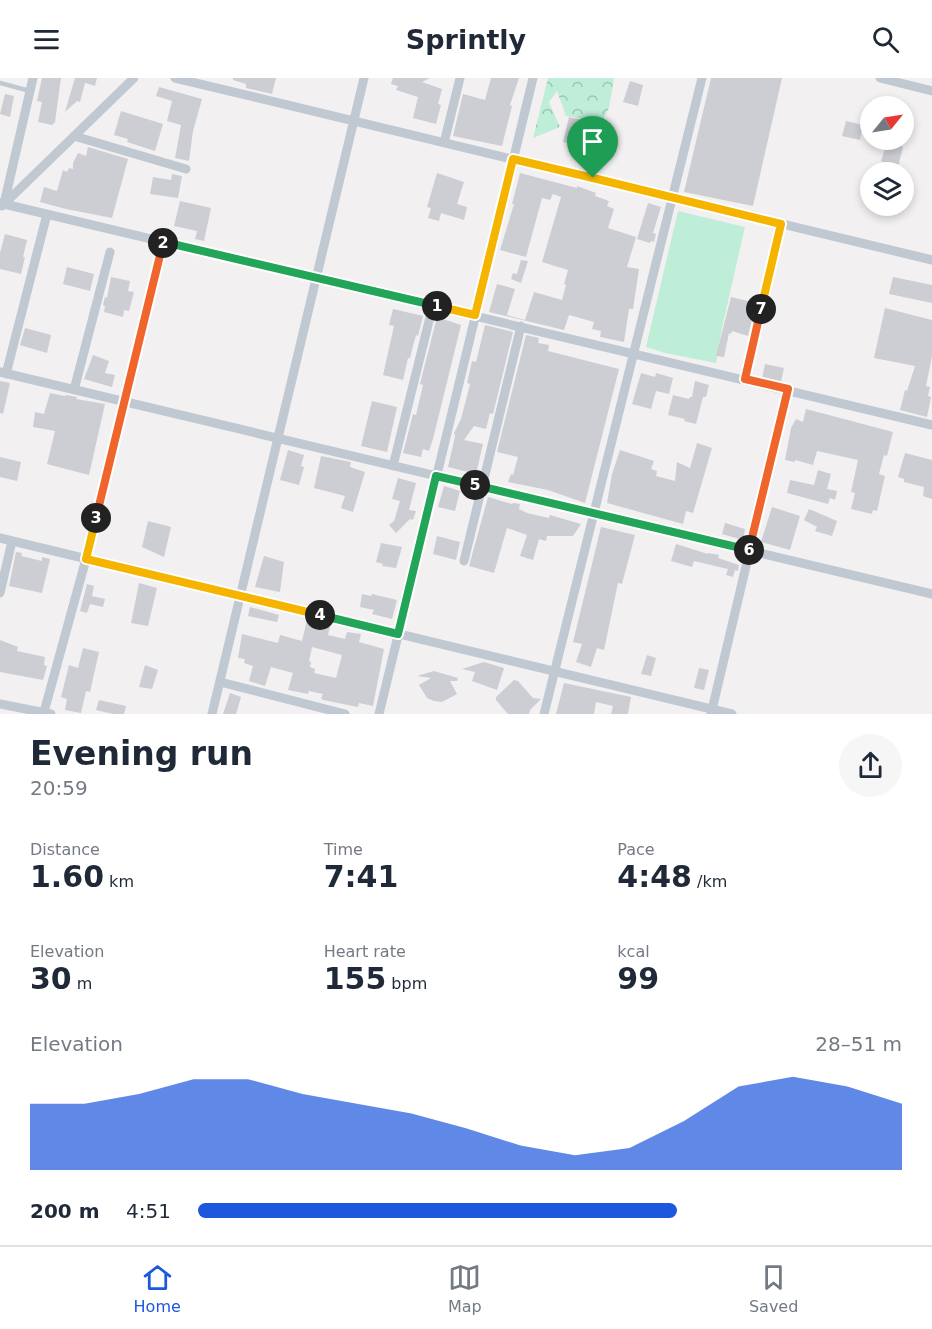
<!DOCTYPE html>
<html lang="en">
<head>
<meta charset="utf-8">
<style>
  :root { --surface:#fff; --page:#f6f6f7; --text:#1f2937; --muted:#747a83; --line:#e0e1e3; --accent:#1d57de }
  body { margin:0; font-family:"DejaVu Sans",sans-serif; background:var(--page); color:var(--text); height:100vh; display:flex; flex-direction:column; font-size:22px; white-space:nowrap }
  * { box-sizing:border-box; margin:0 }
  p { font-size:20px; color:var(--muted) }
  .icon { flex:none; width:33px; height:33px; fill:none; stroke:currentColor; stroke-width:2; stroke-linecap:round; stroke-linejoin:round }
  .map { position:relative; height:636px; overflow:hidden }
  .side { display:flex; flex-direction:column; background:var(--surface); flex:1 }
  .side>* { flex:none }
  .needle { width:39px; rotate:60deg }
  .fabs { position:absolute; left:860px; top:18px; display:grid; gap:12px }
  .fabs a { display:grid; place-items:center; width:54px; height:54px; border-radius:50%; background:var(--surface); box-shadow:0 3px 9px #0003; font-size:30px }
  .pin { position:absolute; display:grid; place-items:center; width:51px; height:51px; color:#fff; margin:-62px -26px; border-radius:50% 50% 50% 0; rotate:-45deg; box-shadow:0 0 6px #0007 }
  .pin .icon { rotate:45deg }
  .km { position:absolute; width:30px; height:30px; margin:-15px; border-radius:50%; background:#222; color:#fff; font-size:16px; line-height:30px; text-align:center }
  .round { display:grid; place-items:center; flex:none; width:63px; height:63px; border-radius:32px; background:var(--page) }
  .headline { display:flex; align-items:center; justify-content:space-between; height:102px; padding:0 30px }
  h1 { font-size:33px; font-weight:800; line-height:45px }
  .figures { display:grid; grid-template-columns:repeat(3,1fr); gap:9px; height:102px; padding:6px 30px }
  .figures div { display:grid; align-content:center }
  .figures b { font-size:30px; font-weight:800 }
  .figures small { font-size:16px; font-weight:400 }
  .figures p { font-size:16px }
  .chart { height:168px; padding:12px 30px }
  .chart p { display:flex; justify-content:space-between }
  .chart svg { width:100%; height:108px; margin-top:6px; fill:var(--accent); opacity:.7 }
  ul { padding:0 30px; list-style:none; font-size:20px }
  li { display:grid; grid-template-columns:96px 72px 1fr; align-items:center; height:45px }
  li i { height:15px; border-radius:8px; background:var(--accent) }
  header { display:flex; justify-content:space-between; align-items:center; height:78px; padding:0 30px; background:var(--surface); font-size:27px; font-weight:800 }
  .menu { display:flex; justify-content:space-around; align-items:center; height:84px; border-top:2px solid var(--line); background:var(--surface); font-size:16px; color:var(--muted) }
  .menu a { display:grid; justify-items:center; gap:3px }
  .menu .selected { color:var(--accent) }
  .map>svg:first-child { display:block }
</style>
</head>
<body>
<header><svg class="icon" aria-label="menu" viewBox="0 0 24 24"><path d="M4 6h16M4 12h16M4 18h16"/></svg>Sprintly<svg class="icon" aria-label="search" viewBox="0 0 24 24"><circle cx="10" cy="10" r="6"/><path d="M15 15l6 6"/></svg></header>
<div class="map">
<svg width="932" height="636" viewBox="0 0 932 636">
  <defs>
    <pattern id="forest-crowns" width="20" height="18" patternUnits="userSpaceOnUse" patternTransform="scale(1.5)"><rect width="20" height="18" fill="#bfeed8"/><path d="M2 6a3 3 0 1 1 6 0M12 15a3 3 0 1 1 6 0" fill="none" stroke="#9dc3b2"/></pattern>
  </defs>
  <rect width="100%" height="100%" fill="#f2f0f0"/>
  <path fill="#bfeed8" d="M678,133L745,149L722,250L716,285L665,275L646,269Z"/>
  <path fill="url(#forest-crowns)" d="M548,0H614L609,30L602,43L566,38L557,13L549,24L560,49L533,60Z"/>
  <path fill="#cdced4" fill-rule="evenodd" d="M42,0H61L55,44L52,47L38,44L42,24L37,23Z
    M75,0H97L95,8L85,5L80,24L77,23L65,34Z
    M233,0H276L272,16L246,10V6L233,2Z
    M393,0H430L422,4L442,11L438,26L441,27L436,46L413,40L418,19L396,12L398,8L391,6Z
    M491,0H519L510,27L512,28L502,68L453,58L463,16L485,22Z
    M711,0H782L753,128L684,114Z
    M630,3L643,7L638,28L623,24Z
    M159,9L202,21L193,53L189,83L175,80L181,47L167,43L172,23L156,18Z
    M5,16L14,18L10,39L0,36Z
    M121,33L163,46L155,73L127,64L128,61L114,57Z
    M569,39L598,46L593,71L563,64Z
    M846,43L863,47L860,62L842,58Z
    M887,64L903,69L898,89L881,83Z
    M88,69L128,81L112,140L66,131L40,124L44,109L57,113L63,92L67,94L69,90L73,91V85L78,75L86,78Z
    M437,95L464,104L457,126L467,129L464,142L441,135L439,143L428,140L431,130L427,129Z
    M520,95L577,110V108L596,115L595,118L609,123L607,128L614,131L608,150L636,159L627,189L639,191L633,231H629L624,264L600,259L601,253L592,251L594,244L569,237L564,252L489,234L497,206L515,211L507,237L525,242L534,214L562,222L566,207L564,206L568,192L542,184L561,119L553,116L550,122L542,120L526,179L500,172L514,126H512Z
    M172,96L182,98L178,120L150,116L153,99L171,102Z
    M180,123L211,130L204,163L195,161L197,153L174,148Z
    M648,125L661,129L653,155L656,156L654,164L651,163L650,165L637,161Z
    M5,156L27,162L23,179H25L21,196L0,191V175Z
    M521,182L528,183L521,205L511,201L513,195L517,196Z
    M67,189L94,196L90,213L63,206Z
    M111,199L130,203L128,213L134,214L129,233L124,232L123,239L104,234L105,228L103,227L105,219L107,220Z
    M893,199L932,207V225L889,216Z
    M731,219L756,225L748,258L732,253L731,256L729,255L724,279L716,278Z
    M885,230L932,242V278L926,308L930,309L928,318L931,319L927,339L900,332L905,312L907,313L915,288L874,280Z
    M393,231L423,238L418,258L416,257L410,280H408L403,302L383,297L394,248L389,247Z
    M437,239L461,247L433,361L429,373L423,371L421,379L403,375L413,336L416,337L423,307L420,306Z
    M485,247L513,254L493,336L490,335L486,351L474,348L464,362L483,366L476,396L448,389L455,358L454,355L461,341L470,306L467,305L472,283L476,284Z
    M25,250L51,257L47,275L20,267Z
    M526,257L539,260L538,265L549,267L548,273L619,291L585,425L548,412L508,404L511,396L513,397L518,379L497,374Z
    M93,277L109,283L105,295L115,297L112,309L84,301Z
    M765,286L784,290L781,304L762,300Z
    M641,295L655,299L656,295L673,300L669,316L656,313L651,331L632,326Z
    M0,303L10,305L3,336L0,335Z
    M695,303L709,307L706,319H703L696,346L684,343L685,341L668,337L673,317L689,321L690,319H692Z
    M50,315L65,318L66,317L77,319L76,321L105,326L89,397L47,386L55,353L33,349L35,334L44,336Z
    M372,323L397,329L387,374L361,368Z
    M806,331L893,354L887,378L884,377L879,396L885,398L877,433L873,432L872,436L851,431L855,415L851,414L858,382L817,373L813,387L795,382V384L785,382L791,350L796,341L803,344Z
    M697,365L712,370L693,435L686,433L683,446L607,425L612,396L620,372L654,383L651,391L657,393L656,398L675,403L677,384L690,390Z
    M288,372L304,377L301,388L304,389L299,407L280,402Z
    M905,375L932,382V421L923,418L924,409L904,404V401L898,399Z
    M321,378L351,384L350,389L365,394L353,434L341,430L345,418L314,410Z
    M0,379L21,384L17,403L0,399Z
    M818,392L831,396L827,411L837,413L835,422L830,420L828,426L787,415L790,402L814,407Z
    M398,400L416,405L409,432L416,433L413,442L410,441L396,455L389,447L394,443L400,423L392,421Z
    M444,408L460,413L455,433L438,429Z
    M488,419L512,426L513,425L520,426L519,431L527,435L549,440L550,437L581,446L573,458H547L546,463L539,461L533,482L520,478L527,457L507,450L494,495L469,488Z
    M772,429L800,438L790,472L761,464Z
    M809,431L837,443L832,458L815,453L817,449L804,442Z
    M148,443L171,449L164,479L142,469Z
    M725,445L745,451L743,462L722,456Z
    M601,449L635,457L622,506L618,505L604,572L597,570L591,589L576,584L582,566L573,564Z
    M437,458L460,464L456,482L433,476Z
    M381,465L402,469L396,490L382,488L383,486L376,484Z
    M676,466L708,476V475L719,477L718,480L739,487L738,493L735,492L733,499L726,497L728,491L694,483L692,489L671,483Z
    M16,474L22,475L21,478L42,483V479L50,481L42,515L9,508Z
    M264,478L284,484L280,514L255,509Z
    M139,505L157,510L148,548L131,545Z
    M87,506L94,508L92,518L105,521L103,529L90,526L87,535L80,533Z
    M362,516L371,518L372,516L397,522L392,541L372,536L374,532L360,529Z
    M250,529L279,537L277,544L248,538Z
    M307,542L330,549L328,557L345,561L347,554L361,556L359,564L384,571L373,628L359,625L358,629L323,622L321,620L323,616L309,613L308,616L288,612L293,595L271,589L265,608L249,603L253,588L244,585L245,581L238,580L242,556L278,565L280,557L302,563ZM312,569L342,577L336,600L314,595L315,591L310,589L311,584L309,583Z
    M0,562L18,569L17,573L45,579L44,587L47,588L43,602L0,594Z
    M83,570L99,574L90,614L86,613L81,635L65,632L67,621L61,619L69,587L78,590Z
    M647,577L656,580L651,598L641,596Z
    M484,584L504,590L497,612L472,603L475,594L462,591Z
    M145,587L158,592L152,611L139,609Z
    M699,590L709,592L704,612L694,610Z
    M434,593L458,600L457,603H450L457,616L442,624L434,623L427,620L419,607L431,600L417,598Z
    M514,602L518,603L533,620L541,621L530,632L529,636H508L496,622V619Z
    M564,605L631,619L628,636H611L613,628L596,624L594,636H556Z
    M230,615L241,619L236,636H223Z
    M99,622L126,628L124,636H113L96,632Z"/>
  <g fill="none" stroke-linecap="round" stroke-linejoin="round">
    <path stroke="#c0c8d1" stroke-width="4.5" d="M0,5L30,13"/>
    <path stroke="#c0c8d1" stroke-width="9" d="M175,0L932,182
      M880,0L932,13
      M74,58L186,91
      M444,65L460,0
      M0,125L932,347
      M4,126L33,0
      M2,128L134,0
      M0,294L932,516
      M6,296L47,136
      M745,301L781,146
      M74,312L110,174
      M393,388L433,227
      M0,460L732,636
      M464,483L521,248
      M0,515L12,463
      M220,604L345,636
      M0,626L51,636
      M44,634L86,481L164,164
      M212,636L364,0
      M379,636L533,0
      M544,636L702,0
      M711,636L788,311"/>
  </g>
  <g fill="none" stroke-linecap="round" stroke-linejoin="round">
    <g stroke="#fff" stroke-width="12">
      <path id="split-1" d="M437,228L475,237L513,81L593,100"/>
    </g>
    <g stroke="#fff" stroke-width="12">
      <path id="split-2" d="M163,165L164,164L437,228"/>
    </g>
    <g stroke="#fff" stroke-width="12">
      <path id="split-3" d="M96,440L163,165"/>
    </g>
    <g stroke="#fff" stroke-width="12">
      <path id="split-4" d="M96,440L86,481L320,537"/>
    </g>
    <g stroke="#fff" stroke-width="12">
      <path id="split-5" d="M320,537L398,556L436,398L475,407"/>
    </g>
    <g stroke="#fff" stroke-width="12">
      <path id="split-6" d="M475,407L749,472"/>
    </g>
    <g stroke="#fff" stroke-width="12">
      <path id="split-7" d="M749,472L788,311L745,301L761,231"/>
    </g>
    <g stroke="#fff" stroke-width="12">
      <path id="split-8" d="M593,100L781,146L761,231"/>
    </g>
    <use href="#split-1" stroke="#f5b400" stroke-width="8"/>
    <use href="#split-2" stroke="#22a559" stroke-width="8"/>
    <use href="#split-3" stroke="#f0652b" stroke-width="8"/>
    <use href="#split-4" stroke="#f5b400" stroke-width="8"/>
    <use href="#split-5" stroke="#22a559" stroke-width="8"/>
    <use href="#split-6" stroke="#22a559" stroke-width="8"/>
    <use href="#split-7" stroke="#f0652b" stroke-width="8"/>
    <use href="#split-8" stroke="#f5b400" stroke-width="8"/>
  </g>
</svg>
<div class="fabs">
<a><svg class="needle" viewBox="-14 -14 28 28"><path d="M0-13l5 13h-10z" fill="#e53935"/><path d="M0 13l5-13h-10z" fill="#747a83"/></svg></a>
<a><svg class="icon" aria-label="layers" viewBox="0 0 24 24"><path d="M12 4l9 5-9 5-9-5zM3 14l9 5 9-5"/></svg></a>
</div>
<div class="pin" style="left:593px;top:100px;background:#1e9e55"><svg class="icon" aria-label="arrive" viewBox="0 0 24 24"><path d="M6 21V4h12l-3 4 3 4H6"/></svg></div>
<b class="km" style="left:437px;top:228px">1</b>
<b class="km" style="left:163px;top:165px">2</b>
<b class="km" style="left:96px;top:440px">3</b>
<b class="km" style="left:320px;top:537px">4</b>
<b class="km" style="left:475px;top:407px">5</b>
<b class="km" style="left:749px;top:472px">6</b>
<b class="km" style="left:761px;top:231px">7</b>
</div>
<section class="side">
<div class="headline"><div><h1>Evening run</h1><p>20:59</p></div><a class="round"><svg class="icon" aria-label="share" viewBox="0 0 24 24"><path d="M12 15V3M7 8l5-5 5 5M5 13v7h14v-7"/></svg></a></div>
<div class="figures">
<div><p>Distance</p><b>1.60<small> km</small></b></div>
<div><p>Time</p><b>7:41</b></div>
<div><p>Pace</p><b>4:48<small> /km</small></b></div>
</div>
<div class="figures">
<div><p>Elevation</p><b>30<small> m</small></b></div>
<div><p>Heart rate</p><b>155<small> bpm</small></b></div>
<div><p>kcal</p><b>99</b></div>
</div>
<div class="chart"><p><span>Elevation</span>28–51 m</p>
<svg viewBox="0 0 160 44" preserveAspectRatio="none"><path d="M0 44V17L10 17L20 13L30 7L40 7L50 13L60 17L70 21L80 27L90 34L100 38L110 35L120 24L130 10L140 6L150 10L160 17V44z"/></svg>
</div>
<ul>
<li><b>200 m</b>4:51<i style="width:68%"></i></li>
</ul>
</section>
<nav class="menu">
<a class="selected"><svg class="icon" aria-label="home" viewBox="0 0 24 24"><path d="M3 11l9-7 9 7M6 9v11h12V9"/></svg>Home</a>
<a><svg class="icon" aria-label="map" viewBox="0 0 24 24"><path d="M3 6l6-2 6 2 6-2v14l-6 2-6-2-6 2zM9 4v14M15 6v14"/></svg>Map</a>
<a><svg class="icon" aria-label="saved" viewBox="0 0 24 24"><path d="M7 4h10v16l-5-4-5 4z"/></svg>Saved</a>
</nav>
</body>
</html>
